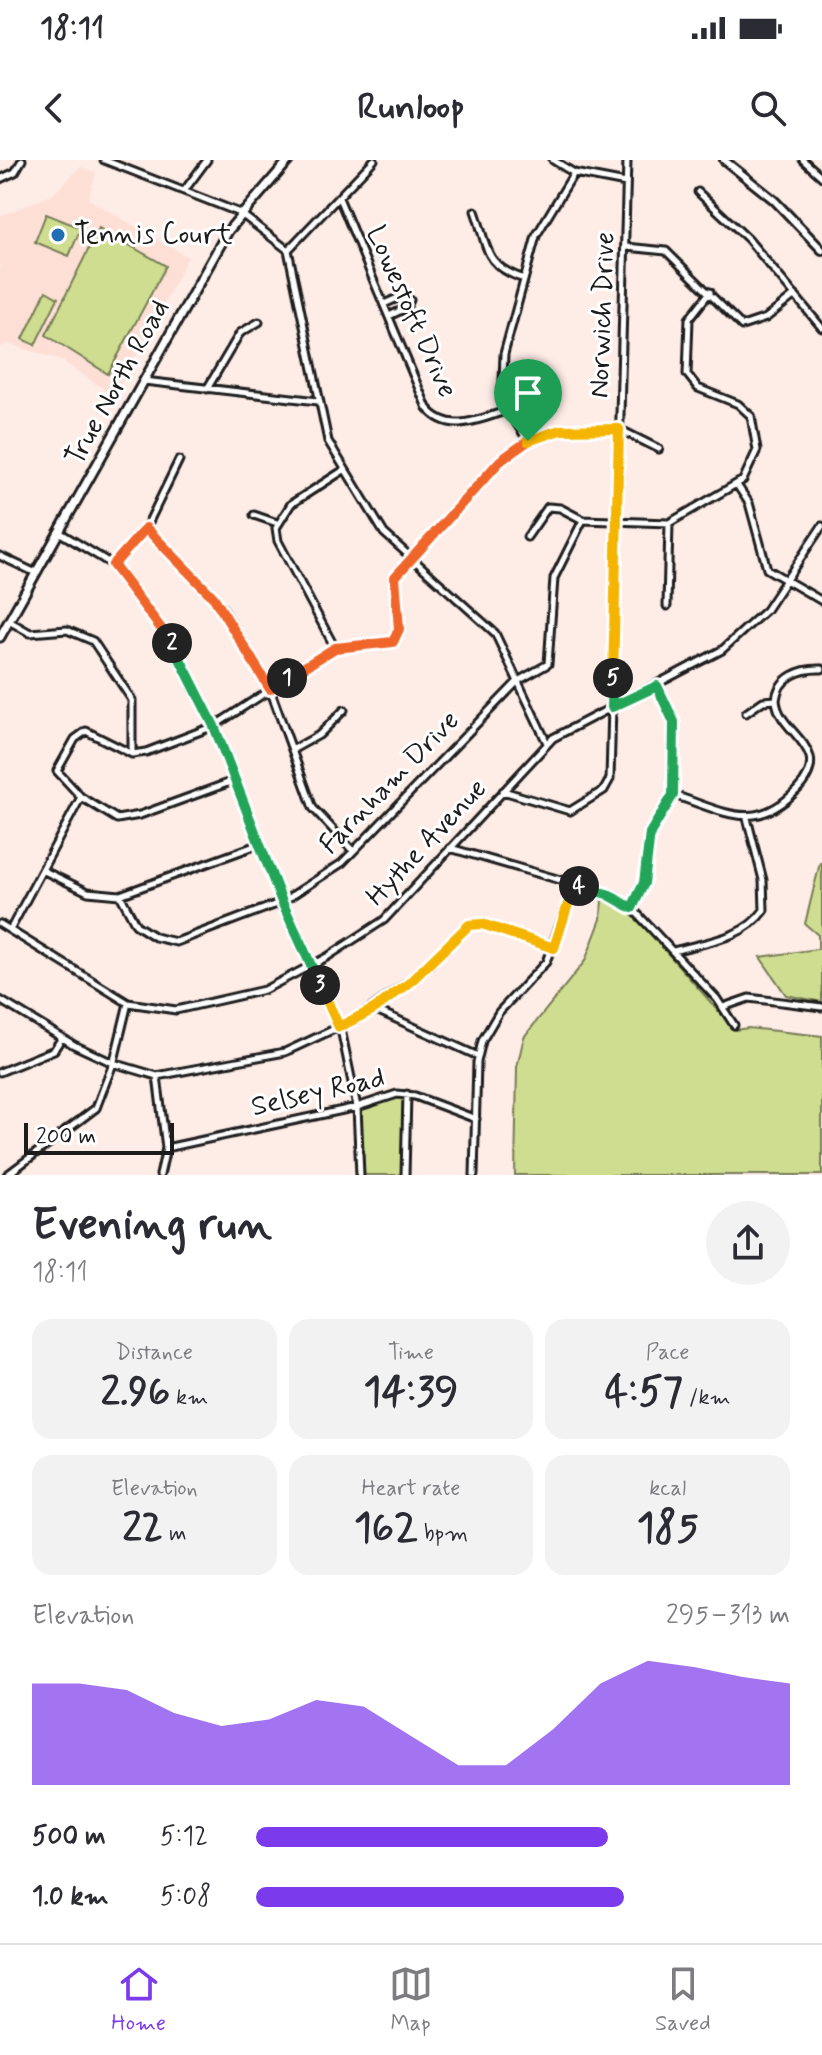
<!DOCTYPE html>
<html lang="en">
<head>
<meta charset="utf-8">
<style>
  :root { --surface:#fff; --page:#f2f2f3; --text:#2b2b33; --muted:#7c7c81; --line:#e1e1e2; --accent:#7c3aed }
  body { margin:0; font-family:Mynerve,sans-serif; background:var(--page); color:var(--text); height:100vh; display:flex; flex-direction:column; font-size:30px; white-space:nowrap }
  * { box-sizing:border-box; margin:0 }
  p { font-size:26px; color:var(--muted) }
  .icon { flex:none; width:44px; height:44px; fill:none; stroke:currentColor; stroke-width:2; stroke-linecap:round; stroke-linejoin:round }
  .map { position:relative; height:1015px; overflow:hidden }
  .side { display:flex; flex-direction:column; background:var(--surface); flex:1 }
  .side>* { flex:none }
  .scale { position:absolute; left:24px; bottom:20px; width:150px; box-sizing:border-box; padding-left:8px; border:4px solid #1c1c1c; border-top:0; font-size:22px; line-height:28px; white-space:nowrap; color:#1c1c1c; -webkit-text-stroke:6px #fff; paint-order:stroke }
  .pin { position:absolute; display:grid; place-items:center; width:68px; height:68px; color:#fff; margin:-82px -34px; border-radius:50% 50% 50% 0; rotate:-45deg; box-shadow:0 0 8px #0007 }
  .pin .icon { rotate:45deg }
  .km { position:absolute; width:40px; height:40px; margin:-20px; border-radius:50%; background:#222; color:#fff; font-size:22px; line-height:40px; text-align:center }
  .round { display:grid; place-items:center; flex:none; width:84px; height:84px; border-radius:42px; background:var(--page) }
  .overview { display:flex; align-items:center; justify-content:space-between; height:136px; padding:0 32px }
  h1 { font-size:44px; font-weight:800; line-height:60px }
  .stats { display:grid; grid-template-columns:repeat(3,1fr); gap:12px; height:136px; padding:8px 32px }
  .stats div { display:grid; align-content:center; border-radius:20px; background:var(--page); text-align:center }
  .stats b { font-size:40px; font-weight:800 }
  .stats small { font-size:22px; font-weight:400 }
  .stats p { font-size:22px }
  .chart { height:224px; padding:16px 32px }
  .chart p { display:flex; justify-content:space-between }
  .chart svg { width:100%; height:144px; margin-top:8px; fill:var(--accent); opacity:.7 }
  ul { padding:0 32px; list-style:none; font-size:26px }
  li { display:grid; grid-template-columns:128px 96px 1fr; align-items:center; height:60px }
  li i { height:20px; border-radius:10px; background:var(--accent) }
  .status { display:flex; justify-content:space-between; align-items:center; height:56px; padding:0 40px; background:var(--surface); direction:ltr }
  .status svg { height:22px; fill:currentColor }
  header { display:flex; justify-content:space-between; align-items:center; height:104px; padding:0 32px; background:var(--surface); font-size:36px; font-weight:800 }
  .tab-bar { display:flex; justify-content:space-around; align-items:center; height:112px; border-top:2px solid var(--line); background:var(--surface); font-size:22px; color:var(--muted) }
  .tab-bar a { display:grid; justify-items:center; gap:4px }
  .tab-bar .selected { color:var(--accent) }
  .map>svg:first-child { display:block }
</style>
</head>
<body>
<div class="status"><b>18:11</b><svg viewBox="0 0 49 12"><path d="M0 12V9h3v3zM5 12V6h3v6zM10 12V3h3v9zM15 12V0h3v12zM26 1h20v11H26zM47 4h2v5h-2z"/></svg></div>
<header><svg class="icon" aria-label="back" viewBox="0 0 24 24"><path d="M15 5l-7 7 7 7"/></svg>Runloop<svg class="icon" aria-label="search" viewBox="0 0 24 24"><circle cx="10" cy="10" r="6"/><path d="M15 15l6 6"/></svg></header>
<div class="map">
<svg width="822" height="1015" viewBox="0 0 822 1015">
  <rect width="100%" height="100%" fill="#feece7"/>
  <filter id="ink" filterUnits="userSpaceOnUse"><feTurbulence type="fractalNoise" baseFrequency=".0125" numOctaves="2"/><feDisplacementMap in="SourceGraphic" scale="16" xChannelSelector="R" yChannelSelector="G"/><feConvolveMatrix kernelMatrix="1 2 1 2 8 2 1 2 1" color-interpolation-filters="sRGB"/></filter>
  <g filter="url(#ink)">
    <path fill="#fddfd6" d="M81,7L96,13L88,39L188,97L119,228L108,232L61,200L9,184L0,187V56L52,35Z"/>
    <path fill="#cfdd90" stroke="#767c56" stroke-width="2" d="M46,54L81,68L69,96L35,82Z
      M99,68L166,106L108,214L46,175Z
      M46,131L58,138L35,185L23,179Z
      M820,703H822V842L786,835L760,797L818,789V775L805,764Z
      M602,738L634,755L735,870L748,868L822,876V1015H515L517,907L524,877L585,801L601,759Z
      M389,937L400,935L404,940L403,1015H364L361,949Z"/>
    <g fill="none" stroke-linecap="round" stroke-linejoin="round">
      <g stroke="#1c1c1c" stroke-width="11">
        <path id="minor" d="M104,0L240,53L288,90L328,281L384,373L495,473L547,583
          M553,0L574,13L626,23
          M803,0L822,17
          M0,19L15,12L22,0
          M184,31L207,0
          M698,32L748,79L822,168
          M339,38L427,248C449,275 480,259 508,250
          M475,51C488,87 483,105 524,119
          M626,87L666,91L742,166L766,158L795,135
          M288,90L374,0
          M384,144L402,136L410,140L406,148L389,156
          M144,221L318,241
          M207,229L240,173L259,162
          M528,281L508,250L503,221L504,194L536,76L574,13
          M737,325L749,343L767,409L822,441
          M254,355L277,363
          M146,368L222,447L270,529L313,648L353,691
          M59,372L113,405L165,473L214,566L282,742L342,874L357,947L360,1015
          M527,377L548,347L560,348L583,360L669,363L743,320L757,290L751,256L738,244L698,228L687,214L689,159L710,132
          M0,396L36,413
          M113,405L146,368L179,300
          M667,446L669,363
          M9,461L30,473L67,470L93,481L132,540V594
          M335,488L278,381L276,368L291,344L344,310
          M746,553L763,541L776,540C778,517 801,508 822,509
          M292,590L319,575L344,550
          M236,620L140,655L117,659L81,637L57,611L75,579L86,571L132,594L146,592L214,566L335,488L393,482L399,469L395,417L500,301L528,281L560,270L619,269L659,289
          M503,631L570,651L604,630L610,619L627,0
          M673,635C723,650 754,675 797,630C805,622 813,609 810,597C804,576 778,564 776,540
          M450,688L595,730L632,748L717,839L734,865
          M42,710L88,732L120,735L260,684
          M120,735L136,765L155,777L176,782L282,742L342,703L518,521L548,504L554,418L583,360
          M632,748L644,723L650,673L673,635L674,562L657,526
          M0,764L128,843L176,850L264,830L327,797L384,760L553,578L722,490L766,450L822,366
          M10,770L81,637
          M674,791C705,782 744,779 764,750L763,720L747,658
          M0,840L74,885L113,903L157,916L285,892L356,859L422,812L469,765L482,764L554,788
          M723,847L749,838L822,847
          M374,849L478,896
          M0,912L54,890L61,879
          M157,916L166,988L160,1015
          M166,988L357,947L397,934L415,936L476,959
          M7,1015L96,948L114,901L128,843
          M405,1015L407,934
          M474,1015L477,902L482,881L499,852L546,802L574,725"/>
      </g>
      <g stroke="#1c1c1c" stroke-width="12">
        <path id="tertiary" d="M724,0L774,40L822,90"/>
      </g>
      <g stroke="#1c1c1c" stroke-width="13">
        <path id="secondary" d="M0,477L228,71L289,0"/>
      </g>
      <use href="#minor" stroke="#fff" stroke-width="5"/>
      <use href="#tertiary" stroke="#fff" stroke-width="6"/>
      <use href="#secondary" stroke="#fff" stroke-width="7"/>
    </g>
  </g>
  <g fill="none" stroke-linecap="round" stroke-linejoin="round" filter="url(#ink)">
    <g stroke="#fff" stroke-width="16">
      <path id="split-1" d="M287,518L335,488L393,482L399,469L395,417L500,301L528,281"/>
    </g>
    <g stroke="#fff" stroke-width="16">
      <path id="split-2" d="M172,483L113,405L146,368L214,438L270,529L287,518"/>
    </g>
    <g stroke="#fff" stroke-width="16">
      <path id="split-3" d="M172,483L214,566L282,742L320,825"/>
    </g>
    <g stroke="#fff" stroke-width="16">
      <path id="split-4" d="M320,825L339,867L374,849L408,824L469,765L482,764L554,788L574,725L579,726"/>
    </g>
    <g stroke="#fff" stroke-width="16">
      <path id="split-5" d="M579,726L607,734L632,748L644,723L650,673L673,635L674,562L657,526L612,547L613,518"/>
    </g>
    <g stroke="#fff" stroke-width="16">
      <path id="split-6" d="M528,281L560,270L619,269L613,518"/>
    </g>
    <use href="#split-1" stroke="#f0652b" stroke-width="10"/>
    <use href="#split-2" stroke="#f0652b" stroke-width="10"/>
    <use href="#split-3" stroke="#22a559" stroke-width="10"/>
    <use href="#split-4" stroke="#f5b400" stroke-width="10"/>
    <use href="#split-5" stroke="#22a559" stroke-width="10"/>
    <use href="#split-6" stroke="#f5b400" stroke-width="10"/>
  </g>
  <circle fill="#1f6fb2" stroke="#fff" stroke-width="3" cx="58" cy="75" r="8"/>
  <g text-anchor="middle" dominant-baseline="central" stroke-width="6" stroke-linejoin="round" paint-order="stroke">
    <g font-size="28" fill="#1c1c1c" stroke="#fff" text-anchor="start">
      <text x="74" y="75">Tennis Court</text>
    </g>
    <g font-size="28" fill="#1c1c1c" stroke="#fff">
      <text transform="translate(411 152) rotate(66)">Lowestoft Drive</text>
      <text transform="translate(603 155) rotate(-88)">Norwich Drive</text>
      <text transform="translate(118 223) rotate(-61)">True North Road</text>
      <text transform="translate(390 623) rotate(-46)">Farnham Drive</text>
      <text transform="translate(427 683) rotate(-47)">Hythe Avenue</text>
      <text transform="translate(318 933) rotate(-13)">Selsey Road</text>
    </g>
  </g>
</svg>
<div class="scale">200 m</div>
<div class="pin" style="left:528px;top:281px;background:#1e9e55"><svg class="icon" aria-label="arrive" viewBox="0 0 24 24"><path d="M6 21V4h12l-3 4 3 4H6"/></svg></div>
<b class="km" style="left:287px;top:518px">1</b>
<b class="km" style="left:172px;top:483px">2</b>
<b class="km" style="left:320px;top:825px">3</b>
<b class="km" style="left:579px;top:726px">4</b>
<b class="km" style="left:613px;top:518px">5</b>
</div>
<section class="side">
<div class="overview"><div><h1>Evening run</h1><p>18:11</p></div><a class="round"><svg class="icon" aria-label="share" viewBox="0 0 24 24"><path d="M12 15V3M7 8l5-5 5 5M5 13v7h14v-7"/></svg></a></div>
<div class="stats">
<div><p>Distance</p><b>2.96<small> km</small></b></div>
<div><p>Time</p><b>14:39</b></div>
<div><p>Pace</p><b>4:57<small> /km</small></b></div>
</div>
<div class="stats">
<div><p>Elevation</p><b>22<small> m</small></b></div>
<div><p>Heart rate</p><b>162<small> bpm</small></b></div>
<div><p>kcal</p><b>185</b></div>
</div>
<div class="chart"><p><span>Elevation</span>295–313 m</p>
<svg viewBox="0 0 160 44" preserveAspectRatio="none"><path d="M0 44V13L10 13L20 15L30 22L40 26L50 24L60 18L70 20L80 29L90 38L100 38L110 27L120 13L130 6L140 8L150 11L160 13V44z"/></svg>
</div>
<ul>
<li><b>500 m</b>5:12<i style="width:66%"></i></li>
<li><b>1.0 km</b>5:08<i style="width:69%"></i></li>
</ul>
</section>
<nav class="tab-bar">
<a class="selected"><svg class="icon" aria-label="home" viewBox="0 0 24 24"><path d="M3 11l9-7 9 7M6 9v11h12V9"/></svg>Home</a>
<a><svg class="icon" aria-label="map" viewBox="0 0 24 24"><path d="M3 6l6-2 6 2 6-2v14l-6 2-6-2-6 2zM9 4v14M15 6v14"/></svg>Map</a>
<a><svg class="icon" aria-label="saved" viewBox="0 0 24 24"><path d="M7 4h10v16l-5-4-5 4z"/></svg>Saved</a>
</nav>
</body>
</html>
